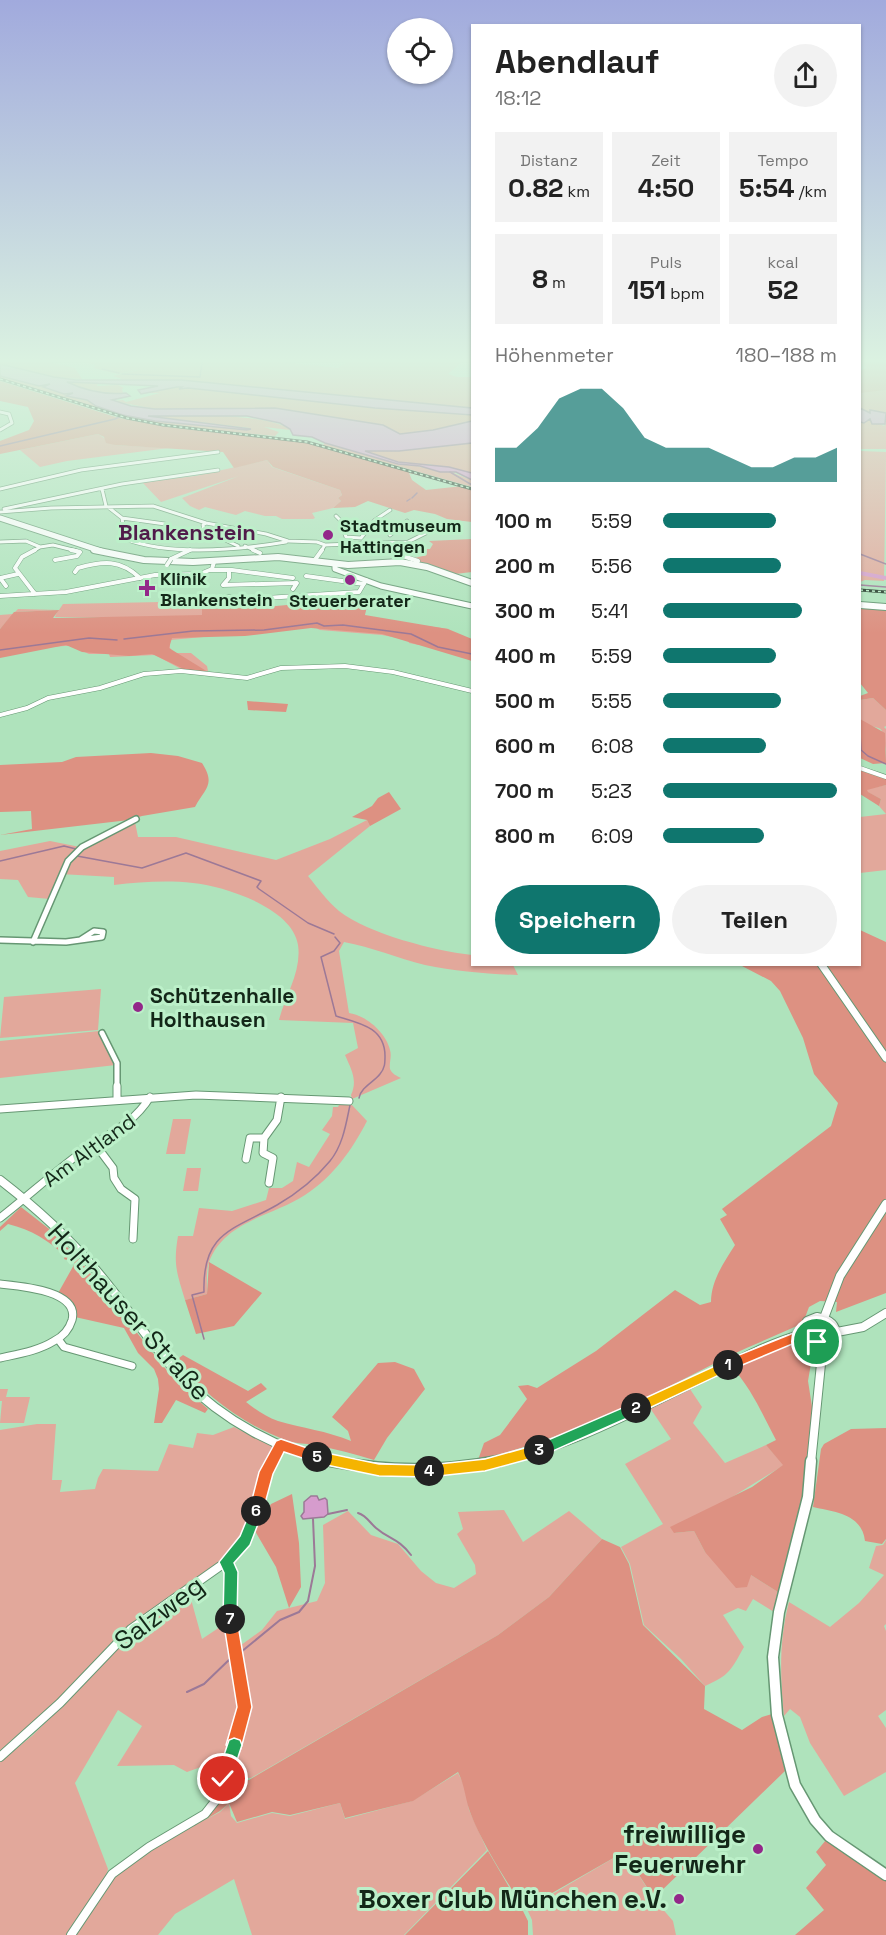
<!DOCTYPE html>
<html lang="de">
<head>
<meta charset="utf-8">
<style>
  :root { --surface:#fff; --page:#f2f2f2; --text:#222; --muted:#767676; --accent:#0f766e }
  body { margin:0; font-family:"Space Grotesk",sans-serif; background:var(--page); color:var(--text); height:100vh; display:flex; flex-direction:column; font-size:22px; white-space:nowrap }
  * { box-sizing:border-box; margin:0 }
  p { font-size:20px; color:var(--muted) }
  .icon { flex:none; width:33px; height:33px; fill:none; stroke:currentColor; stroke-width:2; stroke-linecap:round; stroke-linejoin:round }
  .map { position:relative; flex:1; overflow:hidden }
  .panel { position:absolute; left:471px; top:24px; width:390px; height:942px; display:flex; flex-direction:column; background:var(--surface); border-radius:0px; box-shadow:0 2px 4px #0004 }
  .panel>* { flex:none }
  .buttons { position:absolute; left:387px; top:18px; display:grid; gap:12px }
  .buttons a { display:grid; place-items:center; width:66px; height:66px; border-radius:50%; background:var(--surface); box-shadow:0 2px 4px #0004; font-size:30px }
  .pin { position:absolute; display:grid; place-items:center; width:51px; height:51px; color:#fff; margin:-26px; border:3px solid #fff; border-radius:50%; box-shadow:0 2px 6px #0007 }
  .km { position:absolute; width:30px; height:30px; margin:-15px; border-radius:50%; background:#222; color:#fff; font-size:16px; line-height:30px; text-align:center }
  .round { display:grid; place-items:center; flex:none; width:63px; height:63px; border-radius:32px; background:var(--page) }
  .summary { display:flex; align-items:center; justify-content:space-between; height:102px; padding:0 24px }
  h1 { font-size:33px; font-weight:800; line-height:45px }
  .stats { display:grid; grid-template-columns:repeat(3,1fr); gap:9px; height:102px; padding:6px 24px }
  .stats div { display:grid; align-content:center; border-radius:0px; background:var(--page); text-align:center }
  .stats b { font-size:26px; font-weight:800 }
  .stats small { font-size:16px; font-weight:400 }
  .stats p { font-size:16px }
  .chart { height:168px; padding:12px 24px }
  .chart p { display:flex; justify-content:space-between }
  .chart svg { width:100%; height:108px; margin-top:6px; fill:var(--accent); opacity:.7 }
  .button { display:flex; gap:12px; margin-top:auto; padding:12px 24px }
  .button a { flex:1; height:69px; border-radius:36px; background:var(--accent); color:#fff; font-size:24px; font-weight:800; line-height:69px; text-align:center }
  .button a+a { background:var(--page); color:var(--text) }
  ul { padding:0 24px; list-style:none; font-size:20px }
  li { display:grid; grid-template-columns:96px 72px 1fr; align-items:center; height:45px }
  li i { height:15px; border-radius:8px; background:var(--accent) }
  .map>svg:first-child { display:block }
</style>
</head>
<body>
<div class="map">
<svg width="886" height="1935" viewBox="0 0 886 1935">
  <rect width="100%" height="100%" fill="#afe3bc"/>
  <path fill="#e2a89b" d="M0,362H50L75,368L82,379L54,377L0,364Z
    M83,362H283L338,368L346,362H462L448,374L457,377H472V408L181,380H103L122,379L113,376L146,368L118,374L93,368L96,365Z
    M0,376L39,386L50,384L44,387L63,388L74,393L77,399C93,400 108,412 125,415C166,423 206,425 247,430L250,428L148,416C175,414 271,413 290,430L264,427L279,432L275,436C225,431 173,429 124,417C82,408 42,389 0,379Z
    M65,381L98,383L97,386L118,385L124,388L122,389L123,393C103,394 83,389 65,381Z
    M177,387L375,408L472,415V421L433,430L400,434L383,425L275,408L155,409L113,401L123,400L126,402L160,393H146Z
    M886,390V413L871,410L870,413L860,408V392Z
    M870,419L884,426L886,423V449H860V422L864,423Z
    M98,434L115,445L169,448L67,461L40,467L20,450Z
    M325,443L398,464L365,451H399L472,443V473L428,464H409C421,467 433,470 446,471C454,472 464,478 472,480V487L323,445Z
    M860,451L886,452L884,581L865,580L860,582V574L877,576L860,572Z
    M267,460L272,467L340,490L342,495L338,498L341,501L333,508L312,513L315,518L313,519H282L276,516H265L245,511L236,515L205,507L199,510L190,506L182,498L239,476L161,502L142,482L195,476Z
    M191,598L201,600L203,618L419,625L449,629L419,645L409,643L408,640L382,635L320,630L314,627L170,640V648L174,653H191L207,666L208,671L181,669L155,655L110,657L109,654H89L71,646H64L40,648L0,657L121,617H55L58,610L15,612L0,629V615L13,614L18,609L59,610L63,604L161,602L168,599Z
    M873,698L886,710V726L884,727L886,729V750C882,716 880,736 860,719V700Z
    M886,785V870L860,873V817L886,814L879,806L881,799L867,792V789Z
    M367,820L370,826L308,876C318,888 327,901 339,911C368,934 436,951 472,955V964L513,965L518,975C487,974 455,971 425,965C397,958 372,947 344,942L339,951L349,1013C365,1015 386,1032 390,1050C392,1056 389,1063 390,1069C392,1074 397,1076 401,1078L352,1099L351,1095C358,1080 351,1069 345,1055L358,1048L353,1023L279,1020C285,996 302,971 298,945C293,908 224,886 193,883C167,880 140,882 114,885V877L60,874L50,899L28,897L18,880L0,879V851L50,841L80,847L135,822L138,837H176L276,860L330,839Z
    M101,989L98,1030L0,1038L4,997Z
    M99,1031L116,1065L0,1078V1041Z
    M340,1103L351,1104L367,1121C352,1150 333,1177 305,1195C273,1216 224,1221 209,1262C206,1271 207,1284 207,1294L185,1300C177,1273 173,1265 178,1236H193L199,1208L232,1211L266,1200L269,1188H282L293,1181L297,1162L309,1167L330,1134L322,1130L332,1116L333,1107H338Z
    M173,1119H191L185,1154H166Z
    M187,1168H201L198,1191H183Z
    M0,1389H8L6,1397H30L24,1423H0L2,1401H0Z
    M690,1389L702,1407L693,1423L725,1463L766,1445L784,1465L674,1533L694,1531L705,1552L751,1575L778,1592L774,1612L753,1599L746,1611L738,1608L723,1615L744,1647C731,1670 730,1675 705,1686L681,1659L644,1625L630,1564L621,1547L663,1524L625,1464L671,1439L650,1408Z
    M37,1424H56L52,1480H62L60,1492L95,1489L98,1478L103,1469L158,1471L169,1444L193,1448L197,1433L213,1435L234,1427L272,1446L273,1450L257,1487L254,1508L241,1540L223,1559L152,1610L0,1754V1430Z
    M504,1510L523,1542L569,1511L602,1539L549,1597L498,1635L251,1778L225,1779L245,1714L237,1648L262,1630L277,1611L317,1601L325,1583L323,1525L348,1511L371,1535L398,1544L421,1571L436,1583L454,1588L476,1574L475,1565L457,1534L463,1529L458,1512Z
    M886,1540V1624L884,1626L886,1631V1710L878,1716L886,1728V1772L844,1796L810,1743L800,1717L790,1709L784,1716C780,1677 779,1640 789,1602L830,1627L859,1603L884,1575L869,1568L876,1546L883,1545Z
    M189,1592L202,1639L229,1621L243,1701L226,1761L212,1763L187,1772L174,1765L117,1766L142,1726L118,1710L75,1783L108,1869L106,1876L66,1935H0V1762L33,1735L134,1632Z
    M458,1773L465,1787L469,1810L487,1850L404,1935H252L234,1879L175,1914L158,1935H75L116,1875L149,1850L220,1812L229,1803L231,1816L237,1823L272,1813L290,1816L340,1803L345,1819L412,1801Z
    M624,1852L654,1899L673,1921L676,1935H533L532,1920L527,1909Z"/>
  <path fill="#dd9182" d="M860,362L886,363V390L860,393V371L866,368L864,364Z
    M0,381L119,418L175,428L268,437L322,445L443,481L409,473L412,480L426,490L463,486L472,489V522L447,519L435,514L414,510L405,513L368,501L355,507L333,508L341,501L338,498L342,495L340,490L273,467L267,460L234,468L223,452L115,445L106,443L104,437L98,434L0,454V441L29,430L34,421L28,407L0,401Z
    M472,539V572L455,574L419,564L414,558L423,556L425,553L421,549H430L433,544L429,541Z
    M361,598C368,603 367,607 365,615L448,629L472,639V661L382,634L311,628L245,636L172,638L169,648L208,672L186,670L152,654L129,656L82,652L66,645L0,658V629L14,612L59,610L53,618L202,615V609L255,608Z
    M860,606L886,608V710L873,698L860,700V696L868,693L860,683Z
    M247,701L288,704L286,712L248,710Z
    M860,719L885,733L886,763L873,764L860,758Z
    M151,753L178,756L202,763C216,785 205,788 195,807L142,816L129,820L0,835L32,829L31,811L0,812V765L62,762L76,757Z
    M860,770L886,777V785L867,790L868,792L881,799L879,806L860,794Z
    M389,792L401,809L370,826L367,820L352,817L372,806L378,798Z
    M860,930L886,942V1293L836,1312L837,1302L820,1301L809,1307L803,1323C778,1335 752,1345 727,1357C648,1398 565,1439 478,1460L484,1443L500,1435L527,1399L518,1386L528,1385L537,1388L596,1351L675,1290L700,1305L711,1302C711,1281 724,1262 735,1245L720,1219L727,1215L722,1209L831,1126L838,1103L814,1074L803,1038L780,991L771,981L742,966L860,964Z
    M21,1207L53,1232L82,1263L164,1367L179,1384L208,1409L205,1413L176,1400L162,1423H154L159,1389L158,1379L154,1369L138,1353L124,1328L75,1317L57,1295L75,1263L64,1259L65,1256C48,1240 32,1230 8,1224L0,1231V1227Z
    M209,1262L262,1293L234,1326L196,1334L185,1300L207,1294Z
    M806,1341L812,1357L808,1381L813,1413L812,1431L798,1527L778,1592L751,1575L747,1587L736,1588L705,1552L694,1531L674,1533L670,1527L752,1487L783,1465L766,1445L776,1440C763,1415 751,1388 732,1367L775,1349Z
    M183,1355L248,1391L261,1383L267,1389L246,1402C255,1409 266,1417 278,1421C302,1428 327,1431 351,1441L348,1431L332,1417L378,1363L395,1362L414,1369L425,1389L387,1438L374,1460C355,1454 335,1449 315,1445C306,1443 296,1444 288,1441C243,1425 206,1395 175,1361Z
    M886,1428V1539L882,1544L865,1541C862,1514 835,1512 813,1507L821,1449L824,1444L851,1429Z
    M292,1494L299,1543L301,1587L289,1608L276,1567L255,1531L260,1511L265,1514L271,1504Z
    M602,1539L620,1547L629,1564L643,1625L705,1686L704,1709L742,1730L762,1717L772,1714L785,1771L654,1898L624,1852L524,1909C505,1878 483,1846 470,1812C465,1798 465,1786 458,1772L413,1801L345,1818L340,1803L290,1815L272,1812L237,1822L229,1803L220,1811L193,1827L207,1814L225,1780H249L259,1774L498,1635L549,1597Z
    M826,1840L886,1881V1935H795L824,1910L806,1888L826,1865L816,1852Z
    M488,1851L523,1911L528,1921V1935H405Z"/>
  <path fill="#d69ccd" stroke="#9c7997" stroke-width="1.5" d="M0,364L54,377L76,380H181L472,408V415L375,408L188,388L179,389L182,387H177L141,394L138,390L158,386L67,382C84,390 106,395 126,393L130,396L112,400L131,406L155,409L275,408L383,425L400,434L433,430L472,421V443L399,451H365L398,462L449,467L472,473V480L456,472H440L420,466L398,464L325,443L312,437L293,435L290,429L280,423L247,416H148L251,429L247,430L155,421L123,415L96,406L87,400L66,396L73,393L64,394L43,387L50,384L39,386L0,376Z
    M860,408L870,413V410L886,413L885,424H872L870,419L864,423L860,422Z
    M311,1496H317L319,1500L325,1498L327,1500L328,1514L324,1517L303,1519L301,1516L304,1512V1502Z"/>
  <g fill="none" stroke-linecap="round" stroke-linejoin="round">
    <path stroke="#9c7997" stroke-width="1.5" d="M102,369L119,373
      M122,374L200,377L202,362
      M0,446L115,419L123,415
      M450,472L472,485
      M412,498L417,493
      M407,501L410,499
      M860,554L886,564
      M860,585L886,587
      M124,639L193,631L264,630L317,623L324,626L343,625L411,634L438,647L472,654
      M0,650L89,638L117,640
      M860,733L861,750L868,756L886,764
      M77,856L142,868L186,853L261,881L257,887L259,889L308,923L334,934
      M0,861L64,846L76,849
      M335,937L340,943L334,951L321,957L336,1016C359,1023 385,1027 385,1056C385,1063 385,1068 380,1074C374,1082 361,1087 359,1098
      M204,1339L192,1295L204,1292C202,1232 233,1230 277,1205C296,1194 316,1178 330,1161C343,1145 346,1124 350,1105"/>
    <path stroke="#9c7997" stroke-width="2" d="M358,1513C367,1516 369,1522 376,1528C390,1540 398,1538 411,1555
      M328,1514L347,1510
      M241,1652L280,1620L299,1612L308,1601L315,1566L313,1519
      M187,1692L204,1684L232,1657"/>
    <path fill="#d69ccd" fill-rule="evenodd" d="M860,571L886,576V580L860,575Z"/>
    <g stroke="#669773" stroke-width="4.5">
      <path id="minor-far4" d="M0,412L9,414L12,423L0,430
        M0,489L81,470L218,452
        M102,489L106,506
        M108,507L122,518L125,539C171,556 238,550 286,542
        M4,509L122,484L218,470
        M0,512L51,508L153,506L206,523L266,534L288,541L317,542L325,545L408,542L434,529
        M336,516L340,520L346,537L361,538
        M122,518L165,524
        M206,523L203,525L204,530L238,546
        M124,530L160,536
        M435,530L443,531
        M390,535L407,521
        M390,535L389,530L395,525
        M361,538L375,520L390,510
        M0,542L26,541L40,547L33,551
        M245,546L256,551
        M40,547L53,545L77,551
        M188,551L190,550
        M321,551L325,545
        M403,551L416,547"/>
    </g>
    <g stroke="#669773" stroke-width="5">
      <path id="minor-far3" d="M253,550L260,553
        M400,552L403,556L418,561L415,564
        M400,552L408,550
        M171,559L190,550
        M55,560L77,556L80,552L71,550
        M314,561L322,550
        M210,570H232L293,578
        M75,572L78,568C103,561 120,559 140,578
        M306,576L364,584
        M0,578L18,574
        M0,578L6,586
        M223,585L297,583L293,589
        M223,585L229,578V571
        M35,594L15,568L22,557L35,550
        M0,596L66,592L155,575L200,574L212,569L214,562
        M234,600V597H221V601L359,592L366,580
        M0,715L27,708L48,698L100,688L144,674L181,671L247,678L281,668L345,666L393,672L472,691
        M860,768L886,777"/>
    </g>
    <g stroke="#669773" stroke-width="8">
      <path id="minor-far2" d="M0,940L66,942L102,937L103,932L94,931L80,940
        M33,942L68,861L82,847L136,819
        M102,1033L117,1063V1087"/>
    </g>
    <g stroke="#669773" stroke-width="9">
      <path id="minor-far1" d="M117,1086V1100
        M0,1109L196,1095L349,1101
        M95,1144L113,1168L114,1178L121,1189L135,1199L133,1239
        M246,1159L250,1138H264
        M269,1183L273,1158L263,1153L264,1138L277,1120L281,1097
        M0,1218C27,1197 52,1174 79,1154C105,1136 133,1125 150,1097
        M0,1284C18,1286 80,1290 72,1320C69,1330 62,1337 54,1341C38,1351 18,1354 0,1358
        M58,1339L64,1347L132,1366
        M272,1463L281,1445"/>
    </g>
    <g stroke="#669773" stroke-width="10">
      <path id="minor" d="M0,1757L60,1703L131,1629L226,1562L245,1541L257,1509L260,1488L273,1461
        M71,1935L112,1874L149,1847L205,1814L220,1795L245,1707L230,1618L231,1572L226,1562"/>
    </g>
    <g stroke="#669773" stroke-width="7">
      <path id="tertiary-far3" d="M335,564V569L381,586L472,606"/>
    </g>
    <g stroke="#669773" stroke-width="9">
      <path id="tertiary-far2" d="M821,964L886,1058"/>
    </g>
    <g stroke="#669773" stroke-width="10">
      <path id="tertiary-far1" d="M0,1180C35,1207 68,1237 96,1270C126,1305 150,1344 181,1377C222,1420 280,1452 339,1463
        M817,1317C828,1319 836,1323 836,1335L832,1341L817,1343L806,1333L807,1321Z
        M824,1318L840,1276L886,1204
        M837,1332L863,1327L886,1313
        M491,1463C567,1449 640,1408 709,1375C741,1359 771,1342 806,1333
        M811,1463L823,1344"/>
    </g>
    <g stroke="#669773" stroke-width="13">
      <path id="tertiary" d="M331,1461C390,1472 439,1472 499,1461
        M811,1461L808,1497L779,1612L773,1657L777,1715L795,1785L815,1820L829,1836L886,1875"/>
    </g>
    <g stroke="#669773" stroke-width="7">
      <path id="secondary-far1" d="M0,518L101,551"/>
    </g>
    <g stroke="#669773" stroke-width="8">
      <path id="secondary" d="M94,550L144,560L193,562L278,557L348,565L400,562L427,567L472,583
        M860,605L886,607"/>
    </g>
    <use href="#minor-far4" stroke="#fff" stroke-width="3"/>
    <use href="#minor-far3" stroke="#fff" stroke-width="4"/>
    <use href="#minor-far2" stroke="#fff" stroke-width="5"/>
    <use href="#minor-far1" stroke="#fff" stroke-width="7"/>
    <use href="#minor" stroke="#fff" stroke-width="8"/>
    <use href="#tertiary-far3" stroke="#fff" stroke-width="5"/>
    <use href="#tertiary-far2" stroke="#fff" stroke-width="7"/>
    <use href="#tertiary-far1" stroke="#fff" stroke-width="8"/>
    <use href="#tertiary" stroke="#fff" stroke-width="10"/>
    <use href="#secondary-far1" stroke="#fff" stroke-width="5"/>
    <use href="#secondary" stroke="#fff" stroke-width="6"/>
    <g stroke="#233a29" stroke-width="3">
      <path id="rail" d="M0,379L127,418L163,425L307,442L472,489
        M860,590L886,592"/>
    </g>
    <use href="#rail" stroke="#bcf0c9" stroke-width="1.5" stroke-dasharray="3" stroke-linecap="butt"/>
    <g stroke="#669773" stroke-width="5" stroke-linecap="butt">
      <path id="minor-bridge" d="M167,565L171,559"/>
    </g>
    <use href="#minor-bridge" stroke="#fff" stroke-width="4"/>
  </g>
  <linearGradient id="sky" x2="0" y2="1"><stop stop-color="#a1aadd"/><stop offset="0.57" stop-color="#dbf2e1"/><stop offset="1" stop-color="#dbf2e1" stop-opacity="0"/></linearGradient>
  <rect width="886" height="633" fill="url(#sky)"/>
  <path fill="#f0652b" stroke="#fff" stroke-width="1.5" d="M806,1328L823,1342L821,1346H813L804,1339L728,1371L722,1365L724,1361Z"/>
  <path fill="#f5b400" stroke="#fff" stroke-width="1.5" d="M728,1360L732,1361L734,1365L732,1369L641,1412H632L630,1408L632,1404Z"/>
  <path fill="#22a559" stroke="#fff" stroke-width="1.5" d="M636,1402L643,1408L641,1412L544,1455H534L532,1450L534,1446Z"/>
  <path fill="#f5b400" stroke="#fff" stroke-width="1.5" d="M539,1444L544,1446L546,1450L544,1455L485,1471L429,1477L424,1475L422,1471L424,1467L429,1465L485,1459Z"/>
  <path fill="#f5b400" stroke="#fff" stroke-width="1.5" d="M317,1451L379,1464L429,1465L433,1467L435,1471L433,1475L429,1477L379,1476L312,1462L310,1457L312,1453Z"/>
  <path fill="#f0652b" stroke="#fff" stroke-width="1.5" d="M281,1439L322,1453L323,1457L322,1462L317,1463L284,1452L273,1474L263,1511L261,1516L256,1518L252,1516L249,1511L259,1472L276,1441Z"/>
  <path fill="#22a559" stroke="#fff" stroke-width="1.5" d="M256,1505L261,1507L263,1511L250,1545L234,1563L238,1572L237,1619L235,1624L230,1626L225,1624L223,1619L224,1573L219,1562L240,1536L252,1507Z"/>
  <path fill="#f0652b" stroke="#fff" stroke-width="1.5" d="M230,1612L235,1614L237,1619L252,1707L242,1745L240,1751L234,1753L229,1751L226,1745L237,1707L223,1619L225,1614Z"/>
  <path fill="#22a559" stroke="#fff" stroke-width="1.5" d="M234,1738L240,1740L242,1745L229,1785L223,1787L218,1785L216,1779L229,1740Z"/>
  <g fill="#932789" stroke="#bcf0c9" stroke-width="2">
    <circle cx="328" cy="535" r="6"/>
    <circle cx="350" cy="580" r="6"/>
    <path d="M144 579h6v6h6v6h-6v6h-6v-6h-6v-6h6z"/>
    <circle cx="138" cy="1007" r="6"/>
    <circle cx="758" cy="1849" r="6"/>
    <circle cx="679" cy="1899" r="6"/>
  </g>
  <g text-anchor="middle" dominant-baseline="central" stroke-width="6" stroke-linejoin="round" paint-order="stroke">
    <g font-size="18" font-weight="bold" fill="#132718" stroke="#bcf0c9" text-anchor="start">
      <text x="340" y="525">Stadtmuseum<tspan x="340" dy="21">Hattingen</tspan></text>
      <text x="160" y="578">Klinik<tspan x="160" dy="21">Blankenstein</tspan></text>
      <text x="350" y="600" text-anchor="middle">Steuerberater</text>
    </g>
    <g font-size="21" font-weight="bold" fill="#132718" stroke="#bcf0c9" text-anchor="start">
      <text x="150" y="995">Schützenhalle<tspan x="150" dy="24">Holthausen</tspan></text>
    </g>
    <g font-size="21" fill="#132718" stroke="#bcf0c9">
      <text transform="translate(89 1150) rotate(-36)">Am Altland</text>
    </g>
    <g font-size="22" font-weight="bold" fill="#501c4a" stroke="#bcf0c9">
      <text x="187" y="532">Blankenstein</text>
    </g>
    <g font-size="26" fill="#132718" stroke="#bcf0c9">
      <text transform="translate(129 1312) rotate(48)">Holthauser Straße</text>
      <text transform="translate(159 1613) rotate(-37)">Salzweg</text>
    </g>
    <g font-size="26" font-weight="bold" fill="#132718" stroke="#bcf0c9" text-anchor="end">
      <text x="746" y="1834">freiwillige<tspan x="746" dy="30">Feuerwehr</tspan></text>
      <text x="667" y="1899">Boxer Club München e.V.</text>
    </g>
  </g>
</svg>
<div class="buttons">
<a><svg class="icon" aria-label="locate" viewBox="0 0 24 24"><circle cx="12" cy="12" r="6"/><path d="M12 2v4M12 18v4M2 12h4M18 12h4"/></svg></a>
</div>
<div class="pin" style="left:817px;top:1342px;background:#1e9e55"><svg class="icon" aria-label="arrive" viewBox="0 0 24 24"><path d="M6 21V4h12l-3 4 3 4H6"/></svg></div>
<div class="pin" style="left:223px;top:1779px;background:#d93025"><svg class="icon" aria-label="check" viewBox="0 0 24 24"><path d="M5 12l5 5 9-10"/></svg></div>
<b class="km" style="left:728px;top:1365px">1</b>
<b class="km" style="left:636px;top:1408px">2</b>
<b class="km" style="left:539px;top:1450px">3</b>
<b class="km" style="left:429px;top:1471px">4</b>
<b class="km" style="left:317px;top:1457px">5</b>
<b class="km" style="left:256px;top:1511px">6</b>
<b class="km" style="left:230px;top:1619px">7</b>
<section class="panel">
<div class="summary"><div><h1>Abendlauf</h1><p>18:12</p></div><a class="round"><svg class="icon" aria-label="share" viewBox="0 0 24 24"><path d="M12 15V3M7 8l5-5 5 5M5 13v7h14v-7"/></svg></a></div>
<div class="stats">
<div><p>Distanz</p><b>0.82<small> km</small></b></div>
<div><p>Zeit</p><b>4:50</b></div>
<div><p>Tempo</p><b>5:54<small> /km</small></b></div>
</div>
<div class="stats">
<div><b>8<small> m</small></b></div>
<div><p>Puls</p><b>151<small> bpm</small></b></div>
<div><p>kcal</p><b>52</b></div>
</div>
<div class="chart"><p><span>Höhenmeter</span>180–188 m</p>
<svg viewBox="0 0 160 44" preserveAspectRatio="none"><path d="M0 44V30L10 30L20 22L30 10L40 6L50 6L60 14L70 26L80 30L90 30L100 30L110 34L120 38L130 38L140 34L150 34L160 30V44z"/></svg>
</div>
<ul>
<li><b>100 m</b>5:59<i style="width:65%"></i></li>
<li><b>200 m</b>5:56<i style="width:68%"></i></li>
<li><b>300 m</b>5:41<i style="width:80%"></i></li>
<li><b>400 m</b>5:59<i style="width:65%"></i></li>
<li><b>500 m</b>5:55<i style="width:68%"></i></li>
<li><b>600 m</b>6:08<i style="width:59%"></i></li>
<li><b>700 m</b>5:23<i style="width:100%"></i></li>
<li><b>800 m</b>6:09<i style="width:58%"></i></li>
</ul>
<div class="button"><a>Speichern</a><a>Teilen</a></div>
</section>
</div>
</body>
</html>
